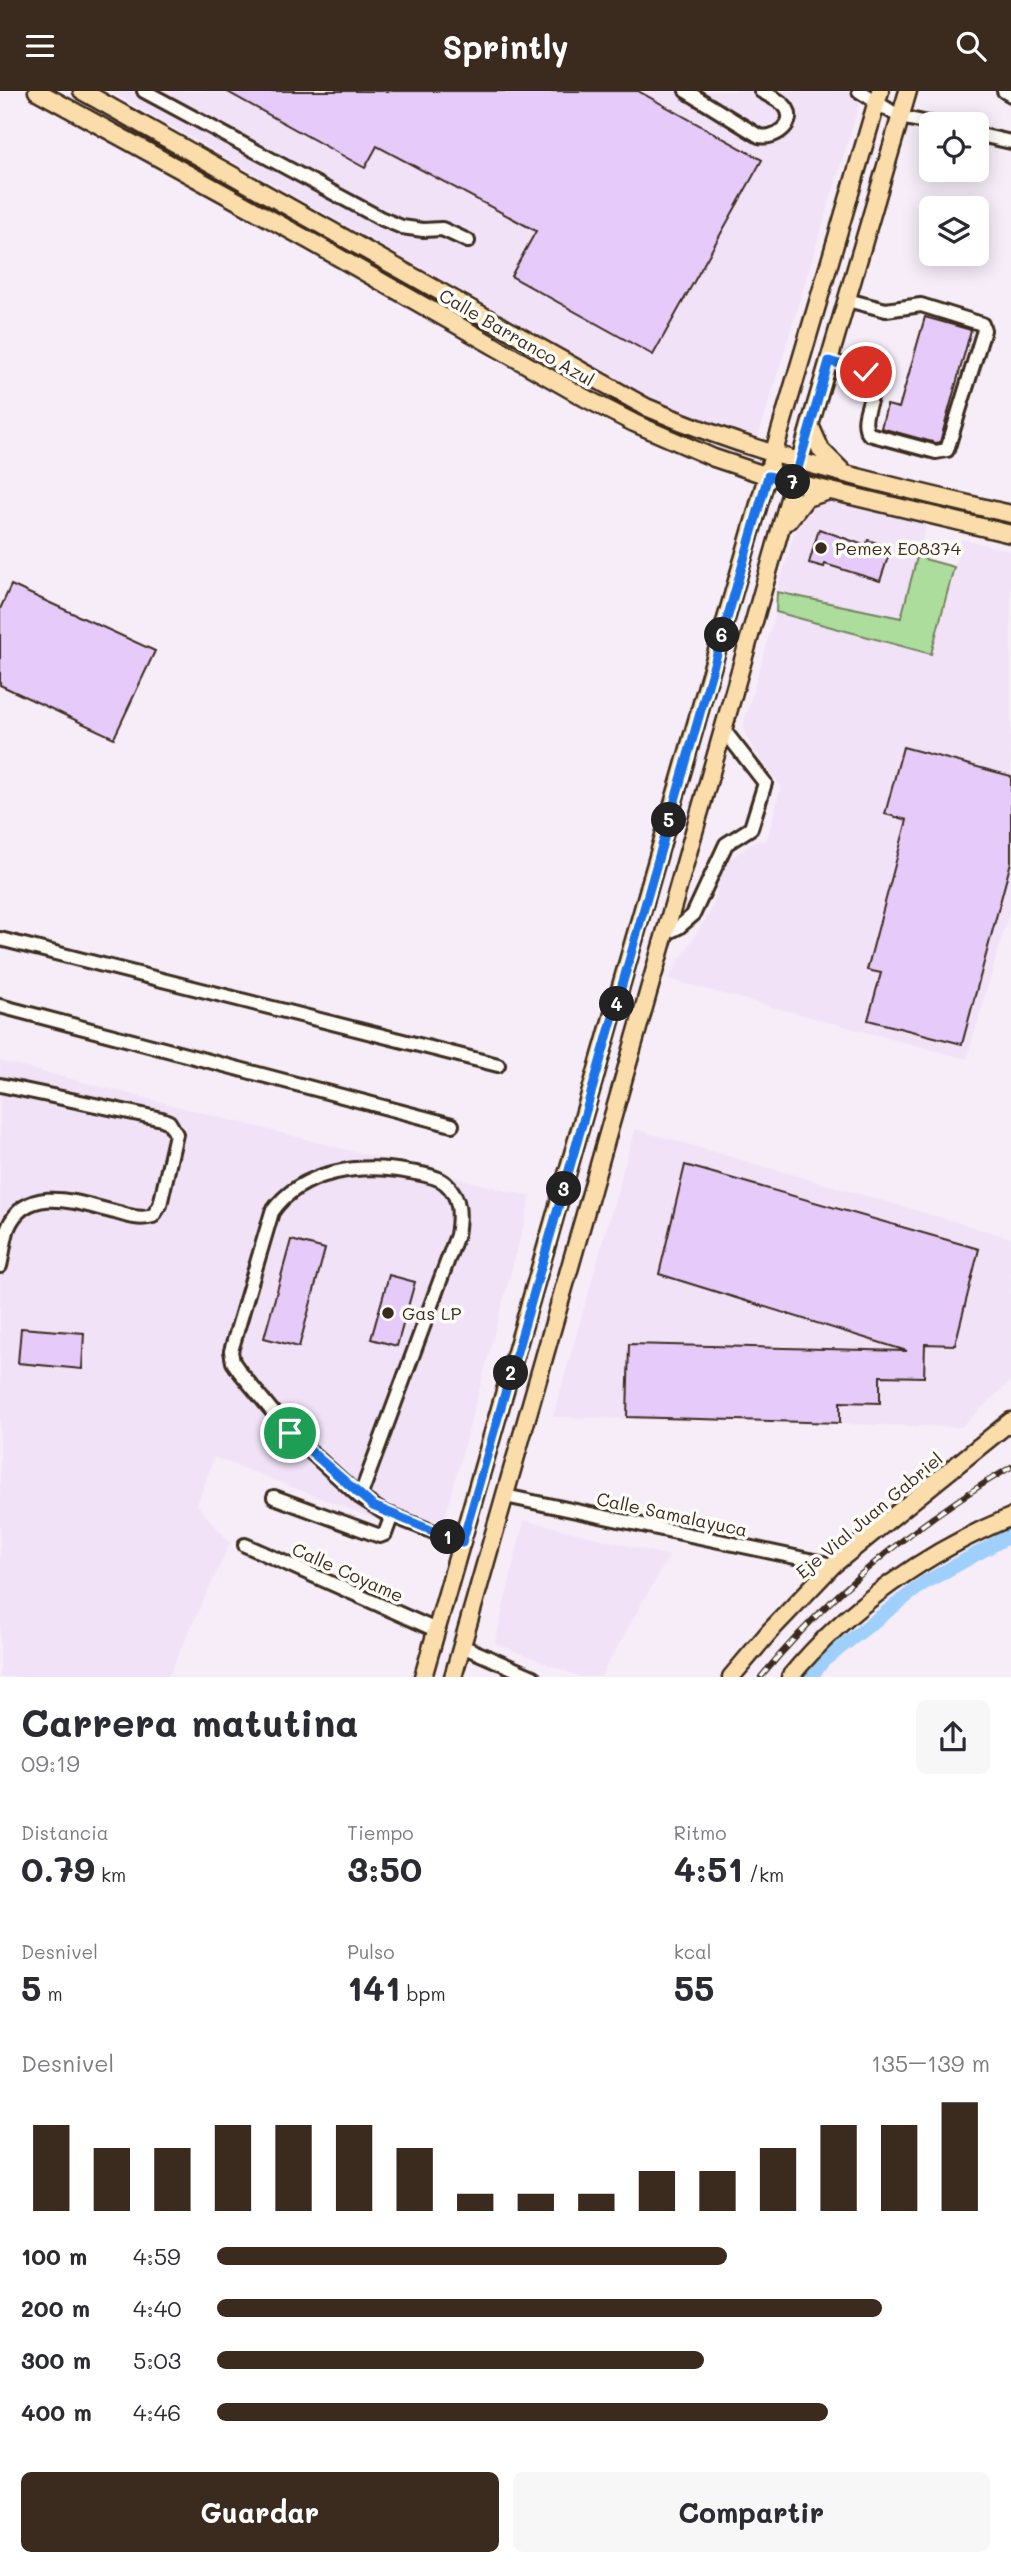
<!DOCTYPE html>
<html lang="es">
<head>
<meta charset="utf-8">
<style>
  :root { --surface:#fff; --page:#f7f7f7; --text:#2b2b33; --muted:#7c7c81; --accent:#3b2a1e }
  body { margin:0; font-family:Mali,sans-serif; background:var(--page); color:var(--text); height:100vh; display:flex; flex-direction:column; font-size:26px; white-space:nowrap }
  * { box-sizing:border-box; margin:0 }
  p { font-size:23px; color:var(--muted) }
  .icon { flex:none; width:38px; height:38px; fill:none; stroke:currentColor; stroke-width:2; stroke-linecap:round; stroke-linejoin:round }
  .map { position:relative; height:1586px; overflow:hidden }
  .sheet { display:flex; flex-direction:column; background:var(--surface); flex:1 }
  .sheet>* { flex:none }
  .controls { position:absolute; left:919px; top:21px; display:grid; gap:14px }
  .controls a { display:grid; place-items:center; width:70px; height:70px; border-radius:10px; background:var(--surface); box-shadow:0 4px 18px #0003; font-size:35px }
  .pin { position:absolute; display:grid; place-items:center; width:60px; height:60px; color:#fff; margin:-30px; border:4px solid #fff; border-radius:50%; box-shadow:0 2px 7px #0007 }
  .km { position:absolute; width:35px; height:35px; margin:-18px; border-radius:50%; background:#222; color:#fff; font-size:19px; line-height:35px; text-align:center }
  .round { display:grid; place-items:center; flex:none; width:74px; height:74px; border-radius:10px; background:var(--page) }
  .overview { display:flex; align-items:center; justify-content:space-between; height:119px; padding:0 21px }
  h1 { font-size:38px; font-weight:700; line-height:52px }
  .metrics { display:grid; grid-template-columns:repeat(3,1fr); gap:10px; height:119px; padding:7px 21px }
  .metrics div { display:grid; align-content:center }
  .metrics b { font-size:35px; font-weight:700 }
  .metrics small { font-size:19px; font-weight:400 }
  .metrics p { font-size:19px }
  .chart { height:196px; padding:14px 21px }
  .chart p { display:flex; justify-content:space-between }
  .chart svg { width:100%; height:126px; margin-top:7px; stroke:var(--accent); stroke-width:6 }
  .action { display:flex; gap:14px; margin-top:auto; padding:14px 21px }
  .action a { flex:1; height:80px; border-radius:10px; background:var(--accent); color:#fff; font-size:28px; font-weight:700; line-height:80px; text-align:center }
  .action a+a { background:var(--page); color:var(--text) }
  ul { padding:0 21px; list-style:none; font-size:23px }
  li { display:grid; grid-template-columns:112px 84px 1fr; align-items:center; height:52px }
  li i { height:18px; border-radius:9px; background:var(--accent) }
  header { display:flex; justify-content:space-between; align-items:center; height:91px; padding:0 21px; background:var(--accent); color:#fff; font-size:32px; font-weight:700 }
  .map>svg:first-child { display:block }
</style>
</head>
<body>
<header><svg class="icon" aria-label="menu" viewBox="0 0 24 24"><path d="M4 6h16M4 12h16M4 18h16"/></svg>Sprintly<svg class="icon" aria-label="search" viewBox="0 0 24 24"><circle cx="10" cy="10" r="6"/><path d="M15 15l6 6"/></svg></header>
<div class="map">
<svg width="1011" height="1586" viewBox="0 0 1011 1586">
  <rect width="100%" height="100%" fill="#f6edf8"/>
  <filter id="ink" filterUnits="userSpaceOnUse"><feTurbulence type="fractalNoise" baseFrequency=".0143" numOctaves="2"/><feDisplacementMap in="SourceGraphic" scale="14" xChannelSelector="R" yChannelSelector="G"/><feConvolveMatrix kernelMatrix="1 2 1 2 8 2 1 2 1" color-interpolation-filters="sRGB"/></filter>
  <g filter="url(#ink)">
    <path fill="#f1e2f8" d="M109,0H863L758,347L658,311Z
      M824,407L927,431L901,528L777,501L800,424Z
      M962,448L1011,460V814L967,968L668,888L713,816L720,787L729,769L755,751L767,749L781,695L760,668L746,646L744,632L776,521L931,563Z
      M0,970L531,1106L438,1452L214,1366L197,1414L230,1452L168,1586H0Z
      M635,1038L1011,1147V1290L961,1336L553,1326Z
      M524,1429L669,1465L600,1586H580L495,1552Z"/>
    <path fill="#addd9d" stroke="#74845e" stroke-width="2" d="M917,466L954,476L931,563L776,521L777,501L901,527Z"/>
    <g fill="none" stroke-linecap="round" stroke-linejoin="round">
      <path stroke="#9fd0fb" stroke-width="14" d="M811,1586L823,1570L924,1492L1011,1444"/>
    </g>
    <path fill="#e6caf9" stroke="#3b2a1e" stroke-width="2" d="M226,0H638L762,69L653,264L511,185L536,140L377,55L365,77Z
      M925,226L971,239L940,351L936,352L881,337L887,314L899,317Z
      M819,438L866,455L868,449L880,453L878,459L889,463L880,490L825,473L824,476L809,472Z
      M11,494L155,560L114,647L0,594V518Z
      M903,656L1011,685V771L962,953L868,929L881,882L867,879L907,729L885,723Z
      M685,1074L979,1158L955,1254L925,1253L924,1286L880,1285V1312L840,1311V1332L627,1326L629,1253L907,1260L659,1183Z
      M291,1149L325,1158L299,1256L264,1247Z
      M389,1184L415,1191L397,1255L371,1248Z
      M21,1237L84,1242L82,1278L18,1272Z"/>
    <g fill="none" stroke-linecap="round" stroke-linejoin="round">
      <g stroke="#3b2a1e" stroke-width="18">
        <path id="minor" d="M144,0L380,127L402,136L423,139L442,138L468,150
          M686,0L759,45C774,49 799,32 785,15C779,9 768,4 761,0
          M859,0L900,26L933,33
          M1004,0L1011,4
          M976,43L1011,51
          M829,270L866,281L873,285C878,303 857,327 869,343L936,361L947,359L984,239L982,233L921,214L886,219L847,209
          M667,842L679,836L693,824L726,753L751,737L765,692L723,638
          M0,848L498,974
          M0,915L452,1034
          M0,994L162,1028L169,1031L176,1043L160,1114L153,1125C140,1129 128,1125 115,1121C80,1113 27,1091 8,1137C4,1149 3,1163 0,1175
          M505,1405L833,1474
          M274,1406L380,1445L385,1443L392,1424
          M360,1406L457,1144C460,1125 461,1106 446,1093C438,1085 421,1083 410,1081C362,1072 302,1078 272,1121L231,1260L233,1271L240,1281L290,1342L360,1406L383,1421L462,1452
          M245,1454L436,1539
          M462,1555L533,1586"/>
      </g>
      <g stroke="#3b2a1e" stroke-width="21">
        <path id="major" d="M37,0L310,150L585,307L634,332L714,367L768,385L1011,443
          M82,0L646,316C763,367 887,394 1011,423
          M810,334L821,359L842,380
          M788,430L806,407L826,401
          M423,1586L773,364L880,0
          M453,1586L810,334L908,0
          M731,1586L770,1540L833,1474L1011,1330
          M790,1586C847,1516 928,1460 1011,1426"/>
      </g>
      <use href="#minor" stroke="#fdfcf7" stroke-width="12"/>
      <use href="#major" stroke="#fbddab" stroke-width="16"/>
      <g stroke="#3b2a1e" stroke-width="6">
        <path id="rail" d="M761,1586C830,1502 917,1431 1011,1376"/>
      </g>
      <use href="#rail" stroke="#fdfcf7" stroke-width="3.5" stroke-dasharray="10" stroke-linecap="butt"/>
    </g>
  </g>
  <g fill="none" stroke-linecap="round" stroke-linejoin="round" filter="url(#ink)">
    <g stroke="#fff" stroke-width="14">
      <path id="route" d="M290,1342L373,1415L462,1452L768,385L794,391L829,270L866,281"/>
    </g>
    <use href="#route" stroke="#1a73e8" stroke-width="9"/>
  </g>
  <g fill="#3b2a1e" stroke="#fdfcf7" stroke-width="2.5">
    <circle cx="821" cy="457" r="7"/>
    <circle cx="388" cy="1222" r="7"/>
  </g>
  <g text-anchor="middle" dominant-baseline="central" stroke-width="7" stroke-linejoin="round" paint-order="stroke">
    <g font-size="18" fill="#3b2a1e" stroke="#fdfcf7">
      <text transform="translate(517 246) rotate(30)">Calle Barranco Azul</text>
      <text transform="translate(672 1423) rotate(12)">Calle Samalayuca</text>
      <text transform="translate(869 1424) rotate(-40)">Eje Vial Juan Gabriel</text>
      <text transform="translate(348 1481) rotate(24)">Calle Coyame</text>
    </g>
    <g font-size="18" fill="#3b2a1e" stroke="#fdfcf7" text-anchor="start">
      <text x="835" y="457">Pemex E08374</text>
      <text x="402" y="1222">Gas LP</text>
    </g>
  </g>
</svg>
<div class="controls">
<a><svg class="icon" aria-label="locate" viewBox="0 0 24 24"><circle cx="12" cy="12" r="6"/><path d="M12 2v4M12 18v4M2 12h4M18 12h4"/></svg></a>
<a><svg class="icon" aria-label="layers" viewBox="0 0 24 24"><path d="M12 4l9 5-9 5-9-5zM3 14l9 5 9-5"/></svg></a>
</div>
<div class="pin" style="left:290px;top:1342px;background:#1e9e55"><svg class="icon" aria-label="arrive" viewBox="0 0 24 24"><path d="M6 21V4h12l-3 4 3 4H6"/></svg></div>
<div class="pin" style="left:866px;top:281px;background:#d93025"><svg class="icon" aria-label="check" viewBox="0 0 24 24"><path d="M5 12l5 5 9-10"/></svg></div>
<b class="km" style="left:448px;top:1446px">1</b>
<b class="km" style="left:511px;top:1282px">2</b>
<b class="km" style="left:564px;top:1098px">3</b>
<b class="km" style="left:617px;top:913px">4</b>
<b class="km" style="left:669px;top:729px">5</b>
<b class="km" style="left:722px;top:544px">6</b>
<b class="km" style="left:793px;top:391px">7</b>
</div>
<section class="sheet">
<div class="overview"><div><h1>Carrera matutina</h1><p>09:19</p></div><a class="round"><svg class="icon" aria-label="share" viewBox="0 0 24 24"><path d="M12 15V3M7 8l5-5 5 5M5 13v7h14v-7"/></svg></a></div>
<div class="metrics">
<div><p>Distancia</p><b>0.79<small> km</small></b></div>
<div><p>Tiempo</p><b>3:50</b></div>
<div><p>Ritmo</p><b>4:51<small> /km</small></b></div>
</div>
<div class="metrics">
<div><p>Desnivel</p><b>5<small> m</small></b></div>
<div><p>Pulso</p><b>141<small> bpm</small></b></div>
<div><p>kcal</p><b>55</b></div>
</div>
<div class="chart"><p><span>Desnivel</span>135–139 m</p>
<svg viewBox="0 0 160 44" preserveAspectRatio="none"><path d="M5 44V14M15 44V22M25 44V22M35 44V14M45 44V14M55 44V14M65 44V22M75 44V38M85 44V38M95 44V38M105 44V30M115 44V30M125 44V22M135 44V14M145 44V14M155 44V6"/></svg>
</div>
<ul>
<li><b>100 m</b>4:59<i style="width:66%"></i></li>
<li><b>200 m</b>4:40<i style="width:86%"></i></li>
<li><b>300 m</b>5:03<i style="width:63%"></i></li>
<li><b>400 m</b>4:46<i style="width:79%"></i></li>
</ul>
<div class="action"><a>Guardar</a><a>Compartir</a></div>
</section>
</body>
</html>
